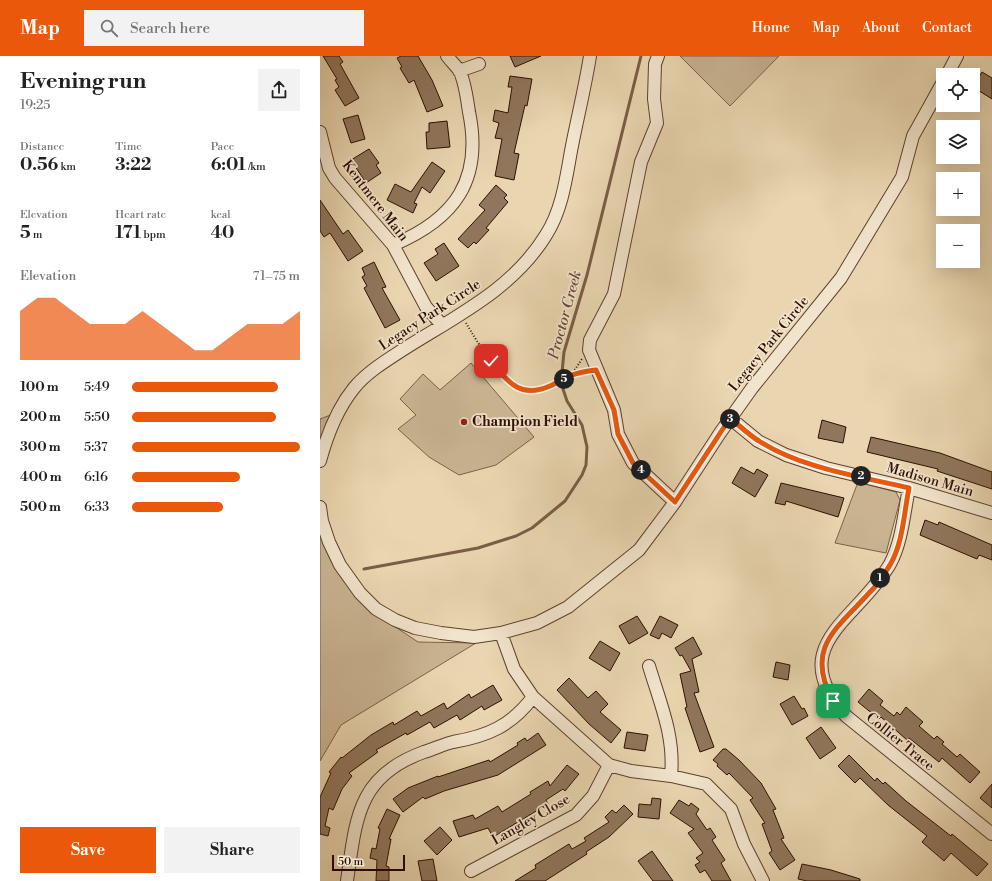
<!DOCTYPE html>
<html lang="en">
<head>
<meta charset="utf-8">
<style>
  :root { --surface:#fff; --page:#f2f2f2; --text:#222; --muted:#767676; --accent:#ea580c }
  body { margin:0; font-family:"Libre Bodoni",serif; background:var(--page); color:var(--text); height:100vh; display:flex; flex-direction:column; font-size:15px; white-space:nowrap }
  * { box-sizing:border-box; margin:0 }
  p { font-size:13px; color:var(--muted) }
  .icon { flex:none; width:22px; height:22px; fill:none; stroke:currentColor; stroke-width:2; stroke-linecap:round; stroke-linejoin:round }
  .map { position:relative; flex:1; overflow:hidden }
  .panel { display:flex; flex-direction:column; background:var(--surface); width:320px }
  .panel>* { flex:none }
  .tools { position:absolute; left:616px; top:12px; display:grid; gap:8px }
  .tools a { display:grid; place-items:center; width:44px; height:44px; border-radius:0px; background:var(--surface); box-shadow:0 4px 16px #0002; font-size:20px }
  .scale { position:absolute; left:12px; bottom:10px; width:73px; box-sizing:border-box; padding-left:4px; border:2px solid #2f0e01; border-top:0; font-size:11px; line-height:14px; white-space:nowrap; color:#2f0e01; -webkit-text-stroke:3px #f1e4cc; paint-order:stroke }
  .pin { position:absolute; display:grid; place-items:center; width:34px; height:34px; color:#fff; margin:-17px; border-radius:8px; box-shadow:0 2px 6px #0006 }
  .km { position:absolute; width:20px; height:20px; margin:-10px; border-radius:50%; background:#222; color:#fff; font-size:11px; line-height:20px; text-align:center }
  .round { display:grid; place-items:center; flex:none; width:42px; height:42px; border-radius:0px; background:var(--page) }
  .summary { display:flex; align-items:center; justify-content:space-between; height:68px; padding:0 20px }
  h1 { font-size:22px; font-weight:700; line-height:30px }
  .metrics { display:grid; grid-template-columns:repeat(3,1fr); gap:6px; height:68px; padding:4px 20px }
  .metrics div { display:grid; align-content:center }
  .metrics b { font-size:17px; font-weight:700 }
  .metrics small { font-size:11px; font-weight:400 }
  .metrics p { font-size:11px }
  .chart { height:112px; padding:8px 20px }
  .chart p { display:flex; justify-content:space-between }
  .chart svg { width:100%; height:72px; margin-top:4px; fill:var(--accent); opacity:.7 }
  .cta { display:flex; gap:8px; margin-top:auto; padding:8px 20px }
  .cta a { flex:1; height:46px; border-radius:0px; background:var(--accent); color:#fff; font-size:16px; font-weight:700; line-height:46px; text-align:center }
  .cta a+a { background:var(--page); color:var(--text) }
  ul { padding:0 20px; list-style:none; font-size:13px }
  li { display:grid; grid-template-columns:64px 48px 1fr; align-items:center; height:30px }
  li i { height:10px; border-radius:5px; background:var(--accent) }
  header { display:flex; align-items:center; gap:24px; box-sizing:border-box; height:56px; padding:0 20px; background:var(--accent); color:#fff }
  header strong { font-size:19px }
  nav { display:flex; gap:22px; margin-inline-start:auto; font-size:14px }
  .search { width:280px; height:36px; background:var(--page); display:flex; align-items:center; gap:10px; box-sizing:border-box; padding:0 14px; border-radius:0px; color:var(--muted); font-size:15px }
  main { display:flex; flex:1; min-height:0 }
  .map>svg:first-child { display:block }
</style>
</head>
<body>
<header>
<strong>Map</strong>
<div class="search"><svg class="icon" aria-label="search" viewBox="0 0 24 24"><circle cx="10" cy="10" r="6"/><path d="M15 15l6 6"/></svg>Search here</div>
<nav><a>Home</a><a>Map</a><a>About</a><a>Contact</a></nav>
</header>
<main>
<section class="panel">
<div class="summary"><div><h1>Evening run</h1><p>19:25</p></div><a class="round"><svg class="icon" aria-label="share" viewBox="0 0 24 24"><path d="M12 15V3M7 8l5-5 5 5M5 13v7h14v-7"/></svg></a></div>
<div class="metrics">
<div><p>Distance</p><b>0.56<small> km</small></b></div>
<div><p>Time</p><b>3:22</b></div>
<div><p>Pace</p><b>6:01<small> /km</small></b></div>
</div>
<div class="metrics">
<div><p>Elevation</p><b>5<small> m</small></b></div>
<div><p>Heart rate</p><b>171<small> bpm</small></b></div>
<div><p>kcal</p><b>40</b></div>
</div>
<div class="chart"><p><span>Elevation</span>71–75 m</p>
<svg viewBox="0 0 160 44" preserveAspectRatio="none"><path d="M0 44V14L10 6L20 6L30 14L40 22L50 22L60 22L70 14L80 22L90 30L100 38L110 38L120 30L130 22L140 22L150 22L160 14V44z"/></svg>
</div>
<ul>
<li><b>100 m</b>5:49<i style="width:87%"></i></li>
<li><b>200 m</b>5:50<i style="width:86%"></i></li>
<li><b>300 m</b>5:37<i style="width:100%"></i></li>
<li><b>400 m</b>6:16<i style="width:64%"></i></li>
<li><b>500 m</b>6:33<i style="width:54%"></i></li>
</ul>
<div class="cta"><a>Save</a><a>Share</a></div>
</section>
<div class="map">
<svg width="672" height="825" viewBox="0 0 672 825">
  <rect width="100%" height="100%" fill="#e9d6b0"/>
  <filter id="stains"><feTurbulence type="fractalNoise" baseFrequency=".005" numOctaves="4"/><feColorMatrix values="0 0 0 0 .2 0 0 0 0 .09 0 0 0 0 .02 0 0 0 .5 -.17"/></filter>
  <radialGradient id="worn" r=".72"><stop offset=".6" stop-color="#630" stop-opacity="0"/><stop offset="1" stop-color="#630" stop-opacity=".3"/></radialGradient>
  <path fill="#c9b492" stroke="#7c614a" d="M360,0H459L410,50Z
    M151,307L214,381L176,409L139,419L109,401L78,373L96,359L80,343L103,318L120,334Z
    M21,355L0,394V363Z
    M538,426L576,436L580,444L566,497L515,487Z
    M0,457L11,499L44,550L98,586L156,587L21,669L0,705Z"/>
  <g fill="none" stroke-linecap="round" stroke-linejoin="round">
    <path stroke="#795d46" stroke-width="3" d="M44,513L158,492L196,480L212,472L245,445L262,419L266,409L267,391L262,369L247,345L241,327L244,296L267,219L321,0"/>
  </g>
  <path fill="#90765c" stroke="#2f0e01" d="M3,0H19L23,6L20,8L39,42L25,50L15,34L19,31L15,24L17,23Z
    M81,0H98L112,24L123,50L107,56L94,24L89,27L80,12L82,11L77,2Z
    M190,0H221L195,11Z
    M662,16L672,22V43L653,31Z
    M190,20L212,23L207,50L205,49L194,97L199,98L194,124L175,120L182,83L175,82L179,67L173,65L175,54L188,57L192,31H188Z
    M38,59L45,83L31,87L23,63Z
    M127,65L130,91L107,93L106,76H109V67Z
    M49,93L59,107L56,109L61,117L46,127L31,104Z
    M112,106L125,115L110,137L102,131L94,147L97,148L93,157L67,144L75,128L91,136Z
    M176,129L187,139L184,142L188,146L166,172L169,174L156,188L154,186L148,192L138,183L165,154L159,149Z
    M0,144L23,178L28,174L43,195L28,205L10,177L4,181L0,175Z
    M124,187L139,210L116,225L104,207L118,198L115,193Z
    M54,206L66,231L62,232L80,264L65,272L44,232L47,230L42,221L45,219L42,212Z
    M502,364L526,371L523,387L498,382Z
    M551,381L620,397L672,416V433L617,415L618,413L547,396Z
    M421,411L434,418L437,413L448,419L435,441L412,427Z
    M461,427L524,442L518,461L466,445L465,449L455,447Z
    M605,464L618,469L619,466L672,489V504L659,499L657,503L600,479Z
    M317,560L328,577L309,588L299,570Z
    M340,560L358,569L351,582L342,577L339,583L330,579Z
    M373,581L382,598L372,603L379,636L374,637L394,691L380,696L365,652L367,651L360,618L371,615L362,599L360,600L355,592Z
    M280,585L300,597L290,615L269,602Z
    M456,606L470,609L468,624L453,621Z
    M249,622L268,642L276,635L288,648L280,656L301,674L291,687L269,668L237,634Z
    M173,629L182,644L164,654L162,650L140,664L137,659L114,672L110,666L87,679L86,677L56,694L58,696L29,717L32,720L22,733L13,754L9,752L5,770L10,772L8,780L0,778V741L11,717L9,716L21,701L22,702L51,679L73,666L74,669L97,655L101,660L124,647L127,653L149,638L151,642Z
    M549,633L563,645L560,649L574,660L577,656L580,659L586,651L603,666L599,670L614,683L617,680L624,686L622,688L637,701L640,698L660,716L650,727L622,702L619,706L589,682L587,684L561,661L559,663L538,646Z
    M474,640L482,653L484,652L488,660L472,669L460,648Z
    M501,671L516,692L500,703L486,682Z
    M307,676L328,679L325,695L304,692Z
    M218,677L226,689L178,719L124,735L105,743L103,741L83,756L73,743L88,732L118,720V721L169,704L170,706L198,689L197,687L205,682L207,685Z
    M403,693H406L419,704L441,727L456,753L453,754L464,782L461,783L475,804L460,814L449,797L452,795L442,768L445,767L430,744L433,742L409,717L407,719L397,710L398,708L393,704Z
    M529,699L555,725L557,722L563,728L565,726L586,745L631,780L632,778L668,808L657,820L631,797L624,805L602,786L607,780L568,749L540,722L535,727L518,710Z
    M247,709L259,718L245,735L243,733L226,744L228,748L173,781L168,772L139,781L133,765L153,759L155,763L178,750L182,756L211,738L210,736L228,725L230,730Z
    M672,728V752L660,742Z
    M332,742L341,743L339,763L318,761L319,748L331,749Z
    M359,744L369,750L371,747L379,753L376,758L387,774L390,772L396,781L392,784L405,804L401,807L411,825H392L385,814L380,817L375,809L380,806L376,802L383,797L368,777L374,773L350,757Z
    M304,749L313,758L289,781L266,796L267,798L225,825H195L216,812L215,809L249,788L252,793L266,785L264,782L289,766L285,761L292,754L296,757Z
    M67,753L80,759L69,783H71L66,810L69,811V825H56L57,804L50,802L52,792L56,793L60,773L58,772Z
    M120,771L132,784L117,799L104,785Z
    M332,795L353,825H333L318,805Z
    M113,803L117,825H102L98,805Z
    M482,808L511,814L540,823V825H487L478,823Z"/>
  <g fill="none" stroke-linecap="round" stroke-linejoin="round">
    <g stroke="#5e402d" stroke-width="14">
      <path id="minor" d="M338,0L335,8L334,43L337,67L321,106L294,238L270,284L269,294L294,354L298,378L313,407L355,446
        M139,15L159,8
        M627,19L637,0
        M0,76L9,112L15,122L73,189L106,251L122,269
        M73,189C135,163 163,124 149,56C147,43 145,25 139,14C135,9 131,5 127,0
        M410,362L438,385L466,399L506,412L589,432L672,457
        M0,405C7,379 17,353 34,332C47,316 67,304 84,293C136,260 193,233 226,179C242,154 246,123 251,95C257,63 265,32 270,0
        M589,432C584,457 582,486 570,508C537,565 463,589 526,660L672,778
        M0,451L2,465L9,486L20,509L40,537L56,553L75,564L95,572L121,577L154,581L181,577L217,567L248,551L319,494L355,446L400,377L432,332L521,222L582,121L593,80L623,26
        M181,577L194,613L213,641L289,709L311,715L351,720L386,728L411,753L424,788L443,825
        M329,610C340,647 355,680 351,720
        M151,815L256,759L273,740L289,709
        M27,825C36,763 37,720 104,696C114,693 124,688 133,686C168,680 191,670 213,641"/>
    </g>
    <path stroke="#2f0e01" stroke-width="2" stroke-dasharray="1 2" stroke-linecap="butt" d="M146,267C158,287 181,327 203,334C212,337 225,333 233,329C250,320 251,320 262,303
      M253,319L266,316"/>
    <use href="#minor" stroke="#f1e4cc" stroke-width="12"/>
  </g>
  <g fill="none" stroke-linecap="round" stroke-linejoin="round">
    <g stroke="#fff" stroke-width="8">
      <path id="route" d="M171,305C189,327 200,343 230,330C237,327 244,322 252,319C260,316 268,315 276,314L294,354L298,378L313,407L355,446L410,362C420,370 429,379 439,385C483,413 539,420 589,432C584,457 583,487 570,509C564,518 558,529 550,536C517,573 484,591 513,645"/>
    </g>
    <use href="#route" stroke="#ea580c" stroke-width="5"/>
  </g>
  <circle fill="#8f2418" stroke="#f1e4cc" stroke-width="1.5" cx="144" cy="366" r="4"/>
  <g text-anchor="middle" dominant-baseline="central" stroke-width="3.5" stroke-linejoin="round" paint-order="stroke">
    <g font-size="14" fill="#2f0e01" stroke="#f1e4cc">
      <text transform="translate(55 145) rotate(52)">Kentmere Main</text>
      <text transform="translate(110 259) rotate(-33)">Legacy Park Circle</text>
      <text transform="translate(449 288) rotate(-51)">Legacy Park Circle</text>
      <text transform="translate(610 424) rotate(16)">Madison Main</text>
      <text transform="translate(580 686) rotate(39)">Collier Trace</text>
      <text transform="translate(211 764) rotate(-30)">Langley Close</text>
    </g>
    <g font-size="14" font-weight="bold" fill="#2f0e01" stroke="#f1e4cc" text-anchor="start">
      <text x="152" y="366">Champion Field</text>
    </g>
    <g font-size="15" font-style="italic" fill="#664935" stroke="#f1e4cc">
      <text transform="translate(245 259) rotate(-75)">Proctor Creek</text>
    </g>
  </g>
  <rect width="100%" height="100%" filter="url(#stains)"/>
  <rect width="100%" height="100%" fill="url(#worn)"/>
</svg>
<div class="tools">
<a><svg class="icon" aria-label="locate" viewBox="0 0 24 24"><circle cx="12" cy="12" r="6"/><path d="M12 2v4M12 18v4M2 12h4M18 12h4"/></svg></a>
<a><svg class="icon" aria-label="layers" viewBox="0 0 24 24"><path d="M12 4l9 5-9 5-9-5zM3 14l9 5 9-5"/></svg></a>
<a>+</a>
<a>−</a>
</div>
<div class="scale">50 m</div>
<div class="pin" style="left:513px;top:645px;background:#1e9e55"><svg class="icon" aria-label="arrive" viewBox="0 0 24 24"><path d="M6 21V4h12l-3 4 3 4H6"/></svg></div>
<div class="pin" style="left:171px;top:305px;background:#d93025"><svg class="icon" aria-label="check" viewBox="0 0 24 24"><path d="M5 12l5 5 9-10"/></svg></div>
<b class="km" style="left:560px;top:522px">1</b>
<b class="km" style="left:541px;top:420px">2</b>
<b class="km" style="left:410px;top:363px">3</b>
<b class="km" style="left:321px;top:414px">4</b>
<b class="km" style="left:244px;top:323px">5</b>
</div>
</main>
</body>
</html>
